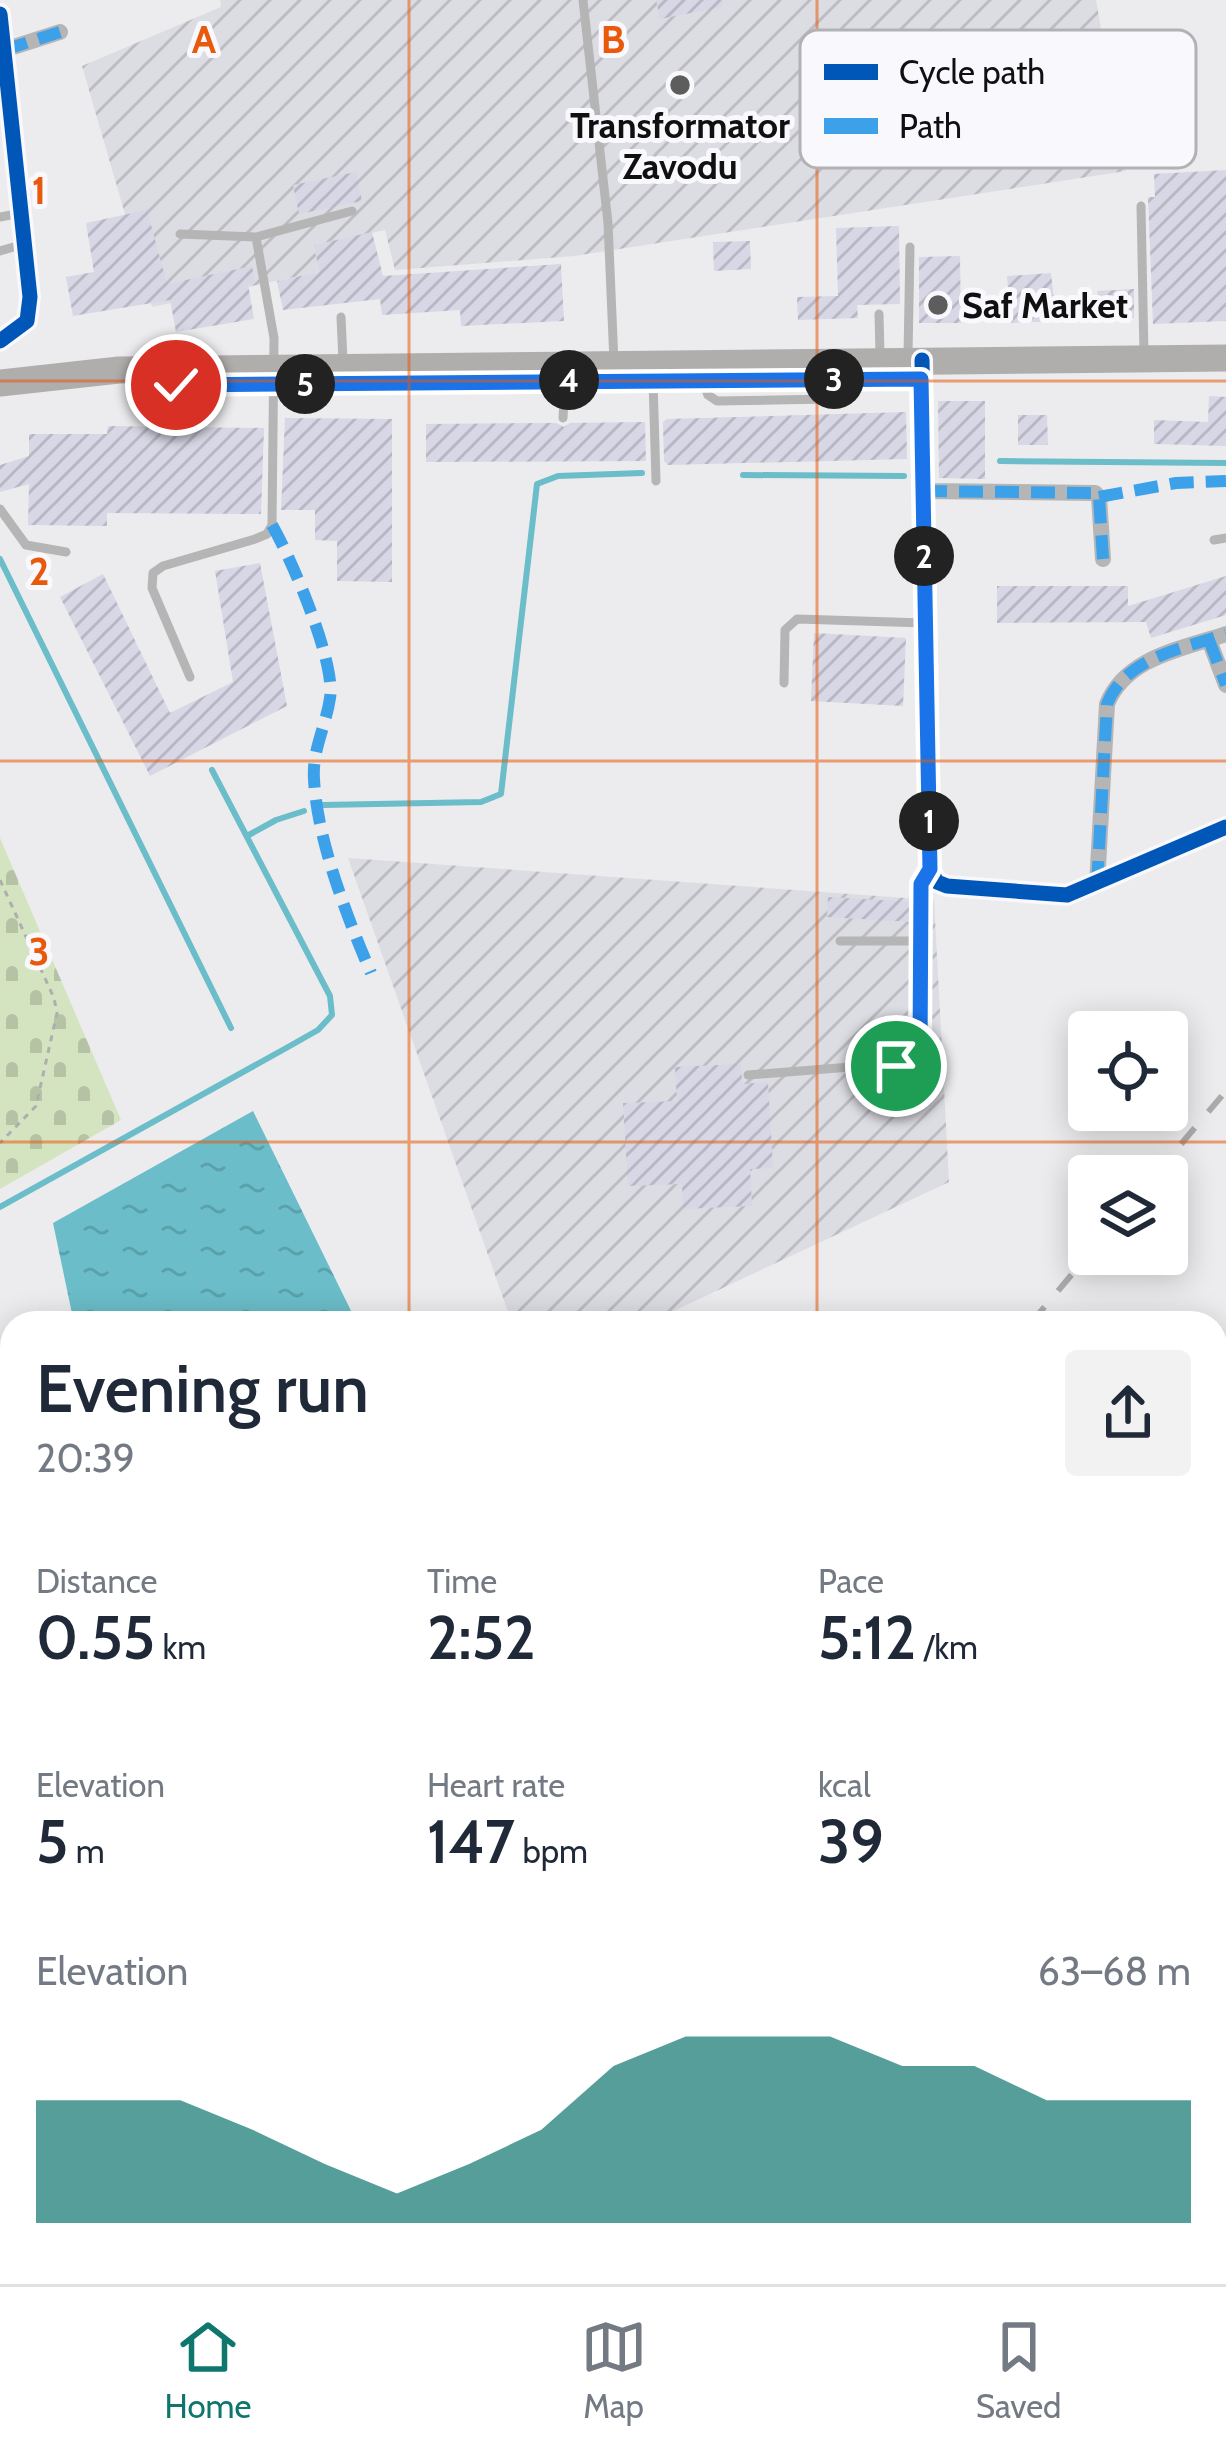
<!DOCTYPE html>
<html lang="en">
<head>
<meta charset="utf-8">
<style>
  :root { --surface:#fff; --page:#f2f2f3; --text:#1f2937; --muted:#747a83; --line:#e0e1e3; --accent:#0f766e }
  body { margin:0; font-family:Cabin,sans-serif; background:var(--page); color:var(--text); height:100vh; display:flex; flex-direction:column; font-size:45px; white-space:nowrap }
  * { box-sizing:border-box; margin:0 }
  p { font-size:39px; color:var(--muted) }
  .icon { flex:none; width:66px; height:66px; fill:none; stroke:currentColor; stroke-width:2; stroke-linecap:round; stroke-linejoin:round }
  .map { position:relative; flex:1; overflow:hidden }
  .drawer { position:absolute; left:0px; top:1311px; width:1227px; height:975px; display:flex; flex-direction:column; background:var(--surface); border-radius:36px 36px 0 0; box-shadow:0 6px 30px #0003 }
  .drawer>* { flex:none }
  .buttons { position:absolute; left:1068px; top:1011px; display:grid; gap:24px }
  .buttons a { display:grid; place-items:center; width:120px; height:120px; border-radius:12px; background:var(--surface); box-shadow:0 6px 30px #0003; font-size:60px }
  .pin { position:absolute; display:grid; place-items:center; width:102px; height:102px; color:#fff; margin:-51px; border:6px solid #fff; border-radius:50%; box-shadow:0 3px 12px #0007 }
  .km { position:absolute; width:60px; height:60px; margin:-30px; border-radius:50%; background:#222; color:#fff; font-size:33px; line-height:60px; text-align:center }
  .round { display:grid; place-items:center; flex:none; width:126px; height:126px; border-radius:12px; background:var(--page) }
  .head { display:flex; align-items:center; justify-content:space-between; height:204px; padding:0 36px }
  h1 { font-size:66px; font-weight:600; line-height:90px }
  .metrics { display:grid; grid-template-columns:repeat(3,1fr); gap:18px; height:204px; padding:12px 36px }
  .metrics div { display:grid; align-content:center }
  .metrics b { font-size:60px; font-weight:600 }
  .metrics small { font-size:33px; font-weight:400 }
  .metrics p { font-size:33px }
  .chart { height:336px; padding:24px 36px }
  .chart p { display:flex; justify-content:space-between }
  .chart svg { width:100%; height:216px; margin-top:12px; fill:var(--accent); opacity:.7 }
  .dock { display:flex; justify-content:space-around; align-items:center; height:168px; border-top:3px solid var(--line); background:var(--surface); font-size:33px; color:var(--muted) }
  .dock a { display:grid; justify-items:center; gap:6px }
  .dock .on { color:var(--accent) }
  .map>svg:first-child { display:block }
</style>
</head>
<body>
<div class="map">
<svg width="1226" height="2284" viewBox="0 0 1226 2284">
  <defs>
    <pattern id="industrial-furrows" width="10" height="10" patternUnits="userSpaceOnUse" patternTransform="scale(3)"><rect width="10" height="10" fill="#dcdce3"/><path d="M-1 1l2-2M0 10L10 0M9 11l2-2" fill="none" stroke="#bcbcc2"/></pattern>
    <pattern id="grass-tufts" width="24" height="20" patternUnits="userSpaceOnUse" patternTransform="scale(3)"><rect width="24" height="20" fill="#d4e4c0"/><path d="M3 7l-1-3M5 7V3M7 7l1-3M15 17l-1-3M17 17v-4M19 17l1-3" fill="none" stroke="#b5c3a4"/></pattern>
    <pattern id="cemetery-stones" width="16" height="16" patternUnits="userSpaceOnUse" patternTransform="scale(3)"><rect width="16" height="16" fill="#d4e4c0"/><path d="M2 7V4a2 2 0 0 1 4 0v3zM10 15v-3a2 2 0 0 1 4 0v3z" fill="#b5c3a4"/></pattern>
    <pattern id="water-ripples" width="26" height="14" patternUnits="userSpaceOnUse" patternTransform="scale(3)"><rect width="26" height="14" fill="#6abdc9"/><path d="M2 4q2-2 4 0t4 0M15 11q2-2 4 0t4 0" fill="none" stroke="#5ba1ac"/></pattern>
    <pattern id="building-hatch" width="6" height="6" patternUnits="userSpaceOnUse" patternTransform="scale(3)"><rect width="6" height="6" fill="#d7d7e6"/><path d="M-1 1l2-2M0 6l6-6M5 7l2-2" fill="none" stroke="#b8b8c4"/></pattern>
  </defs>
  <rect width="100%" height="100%" fill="#ececee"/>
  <path fill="url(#industrial-furrows)" d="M220,0H1096L1126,171L574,256L395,270L385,230L314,245L319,272L152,307L82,66L221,7Z
    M348,858L934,900L949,1182L648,1323H512Z
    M0,1958L12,1963V2234L0,2226Z"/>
  <path fill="url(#grass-tufts)" d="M78,2274H239L231,2284H95Z"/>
  <path fill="url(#cemetery-stones)" d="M0,838L121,1120L0,1189Z
    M12,1584V1835L0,1832V1589Z"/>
  <path fill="url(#water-ripples)" d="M253,1111L357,1323H74L53,1223Z
    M1215,1982L1226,1989V2190L1215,2185Z"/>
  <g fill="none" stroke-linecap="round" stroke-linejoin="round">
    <path stroke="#6abdc9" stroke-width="6" d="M1000,461L1226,463
      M743,475L904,476
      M0,559L231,1028
      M323,805L481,802L501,794L537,484L558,476L642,473
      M247,836L276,820L304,811
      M0,1207L288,1047L318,1030L332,1015L330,996L212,770"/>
    <path stroke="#6abdc9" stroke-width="18" d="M1215,2223L1226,2228"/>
  </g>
  <path fill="url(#building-hatch)" d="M656,0H722V7L660,19Z
    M1226,170V321L1153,324L1148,197H1155L1154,174Z
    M356,172L362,201L299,214L293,185Z
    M147,210L167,284L252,266L255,283L248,284L254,319L176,332L170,300L73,316L66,277L94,272L86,223Z
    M899,226L900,304L857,305L858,318L798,320L797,297L838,296L836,228Z
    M372,232L383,276L561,264L564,321L461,326L460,310L382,315L380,299L283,310L277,281L319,272L314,245Z
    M750,241L751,269L714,271L713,242Z
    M960,256L961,323H919V257Z
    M1051,273L1054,300L1098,297L1097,291L1134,289V318L1011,323L1007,276Z
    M1209,396L1226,397V446L1154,444V420L1208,422Z
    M938,401H985V479L939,478Z
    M906,412L907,459L668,465L664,461L663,422L667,419Z
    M1018,415H1047L1048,445H1018Z
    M285,418L392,419V582L337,581V541L315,540V510H281Z
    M645,422L646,461L426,462V424L556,423L564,427L570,423Z
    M108,426L264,428L261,514L107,513V526L28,525L29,484L0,492V465L29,456V434H107Z
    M260,563L287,706L150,776L60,597L103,574L170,713L233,682L215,571Z
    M1226,576V615L1151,638L1146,622L997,623V586H1128V606Z
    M814,633L906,638L903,706L811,701Z
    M828,897L912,902L911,922L827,917Z
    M741,1064L742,1084L768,1082L773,1168L750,1169L752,1206L683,1209L682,1184L628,1186L623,1103L677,1101L675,1067Z"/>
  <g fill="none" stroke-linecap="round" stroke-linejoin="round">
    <path stroke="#afaeae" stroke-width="3" stroke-dasharray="6 6" stroke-linecap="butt" d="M0,880L54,998L57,1013L36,1106L0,1143"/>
    <path stroke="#b6b5b5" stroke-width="9" d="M583,0L608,223L614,362
      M1141,206L1144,353
      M0,217L21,213
      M180,234L256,237L274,338L272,525L267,534L255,539L163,566L153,573L152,588L190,677
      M256,237L352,211
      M0,251L24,244
      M879,314L880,355
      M341,317L343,361
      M908,355L910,247
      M653,380L656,481
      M702,380L708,395L717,401L829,399L838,393L846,379
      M563,418L565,380
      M0,509L26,545L66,552
      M1214,540L1226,538
      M784,683L785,630L797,619L925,623
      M840,941H920L921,884L930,869
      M748,1075L914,1062L920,1052L921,1036L920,941
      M0,2047L12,2054
      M186,2274L196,2280"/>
    <path stroke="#b6b5b5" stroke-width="16" d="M0,14L30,297L27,321L0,341
      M4,50L60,32
      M922,360L930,869L937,882L947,886L1067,895L1226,827
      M923,491L1095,493L1099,497L1103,559
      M1209,640L1226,685
      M1097,885L1107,704C1126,657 1182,649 1226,634
      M0,2236L12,2243
      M443,2274L472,2281
      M253,2284L261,2274
      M310,2284L318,2274
      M919,2284L927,2274"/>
    <path stroke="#ababaa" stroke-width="24" d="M0,1873L12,1875
      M1094,2274L1120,2284"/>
    <path stroke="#afaead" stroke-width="27" d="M0,383L119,370L1226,358"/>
    <path stroke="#ababac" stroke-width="6" stroke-dasharray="21 21" stroke-linecap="butt" d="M1154,1176L1226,1091
      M1031,1323L1089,1254
      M281,2284L289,2274"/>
    <path stroke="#3da1ea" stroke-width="12" stroke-dasharray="24 12" stroke-linecap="butt" d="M4,50L60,32
      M923,491L1095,493L1099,497L1103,559
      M1099,497L1176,483L1226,481
      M272,525C291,558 336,662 330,698C326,726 312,750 314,779C317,840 347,917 371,973
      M1209,640L1226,685
      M1097,885L1107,704C1126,657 1182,649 1226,634
      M1215,2211L1226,2216
      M0,2236L12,2243
      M443,2274L472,2281
      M253,2284L261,2274
      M310,2284L318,2274
      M919,2284L927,2274"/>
    <g stroke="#f8f8fd" stroke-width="22">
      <path id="cycleway" d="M0,14L30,297L27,321L0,341
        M922,360L930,869L937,882L947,886L1067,895L1226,827"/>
    </g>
    <use href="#cycleway" stroke="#0057b8" stroke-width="15"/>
  </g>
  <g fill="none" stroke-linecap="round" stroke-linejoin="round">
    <g stroke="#fff" stroke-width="24">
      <path id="route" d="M176,385L921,379L930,869L921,884L920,1052L914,1062L896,1066"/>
    </g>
    <use href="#route" stroke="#1a73e8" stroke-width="15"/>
  </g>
  <path fill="none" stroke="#e8590c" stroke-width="3" stroke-opacity="0.55" d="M409,0V1323M817,0V1323M0,381H1226M0,761H1226M0,1142H1226M0,1523H12M1215,1523H1226M0,1903H12M1215,1903H1226M409,2274V2284M817,2274V2284"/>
  <g fill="#5d5d5e" stroke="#f8f8fd" stroke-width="4.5">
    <circle cx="680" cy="85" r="12"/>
    <circle cx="938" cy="305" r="12"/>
  </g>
  <g text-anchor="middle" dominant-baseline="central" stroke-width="10" stroke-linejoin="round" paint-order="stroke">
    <g font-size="36" font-weight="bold" fill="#101011" stroke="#f8f8fd">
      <text x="680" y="125">Transformator<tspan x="680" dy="41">Zavodu</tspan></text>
      <text x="962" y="305" text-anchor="start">Saf Market</text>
    </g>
  </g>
  <rect x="800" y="30" width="396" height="138" rx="18" fill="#f8f8fd" stroke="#b2b2b6" stroke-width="3"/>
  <rect x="824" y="64" width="54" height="16" fill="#0057b8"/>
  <rect x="824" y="118" width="54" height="16" fill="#3da1ea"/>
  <g font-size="33" fill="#101011">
    <text x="899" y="84">Cycle path</text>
    <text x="899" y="138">Path</text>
  </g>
  <g font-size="39" text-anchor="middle" font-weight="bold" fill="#e8590c" stroke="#f8f8fd" stroke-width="10" stroke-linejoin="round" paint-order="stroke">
    <text x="204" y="53">A</text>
    <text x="613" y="53">B</text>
    <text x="39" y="204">1</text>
    <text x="39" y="585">2</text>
    <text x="39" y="965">3</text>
  </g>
</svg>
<div class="buttons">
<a><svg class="icon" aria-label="locate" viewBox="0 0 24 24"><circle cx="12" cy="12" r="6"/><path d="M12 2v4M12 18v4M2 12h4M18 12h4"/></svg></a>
<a><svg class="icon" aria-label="layers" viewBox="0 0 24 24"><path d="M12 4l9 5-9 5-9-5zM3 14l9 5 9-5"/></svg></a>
</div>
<div class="pin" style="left:896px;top:1066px;background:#1e9e55"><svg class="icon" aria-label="arrive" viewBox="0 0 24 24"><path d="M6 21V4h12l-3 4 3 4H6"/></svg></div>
<div class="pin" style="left:176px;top:385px;background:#d93025"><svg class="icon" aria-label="check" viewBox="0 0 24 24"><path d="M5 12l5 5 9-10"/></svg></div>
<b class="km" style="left:929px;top:821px">1</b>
<b class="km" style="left:924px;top:556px">2</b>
<b class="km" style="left:834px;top:379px">3</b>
<b class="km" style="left:569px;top:380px">4</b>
<b class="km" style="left:305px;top:384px">5</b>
<section class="drawer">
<div class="head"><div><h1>Evening run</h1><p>20:39</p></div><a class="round"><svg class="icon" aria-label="share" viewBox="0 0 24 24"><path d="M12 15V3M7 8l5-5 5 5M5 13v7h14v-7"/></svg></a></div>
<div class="metrics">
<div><p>Distance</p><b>0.55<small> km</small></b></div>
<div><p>Time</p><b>2:52</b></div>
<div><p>Pace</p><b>5:12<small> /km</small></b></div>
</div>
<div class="metrics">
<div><p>Elevation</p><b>5<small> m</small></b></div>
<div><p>Heart rate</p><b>147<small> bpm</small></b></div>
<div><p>kcal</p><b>39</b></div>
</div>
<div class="chart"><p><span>Elevation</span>63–68 m</p>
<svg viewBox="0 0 160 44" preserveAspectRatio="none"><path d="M0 44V19L10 19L20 19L30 25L40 32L50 38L60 32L70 25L80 12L90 6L100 6L110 6L120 12L130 12L140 19L150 19L160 19V44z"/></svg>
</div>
</section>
</div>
<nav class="dock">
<a class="on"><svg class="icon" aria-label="home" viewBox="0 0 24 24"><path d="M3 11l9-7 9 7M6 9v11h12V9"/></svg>Home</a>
<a><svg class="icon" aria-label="map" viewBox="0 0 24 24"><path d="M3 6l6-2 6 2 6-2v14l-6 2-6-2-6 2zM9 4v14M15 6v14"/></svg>Map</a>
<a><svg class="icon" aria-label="saved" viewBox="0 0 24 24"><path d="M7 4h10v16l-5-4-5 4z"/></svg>Saved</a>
</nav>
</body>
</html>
